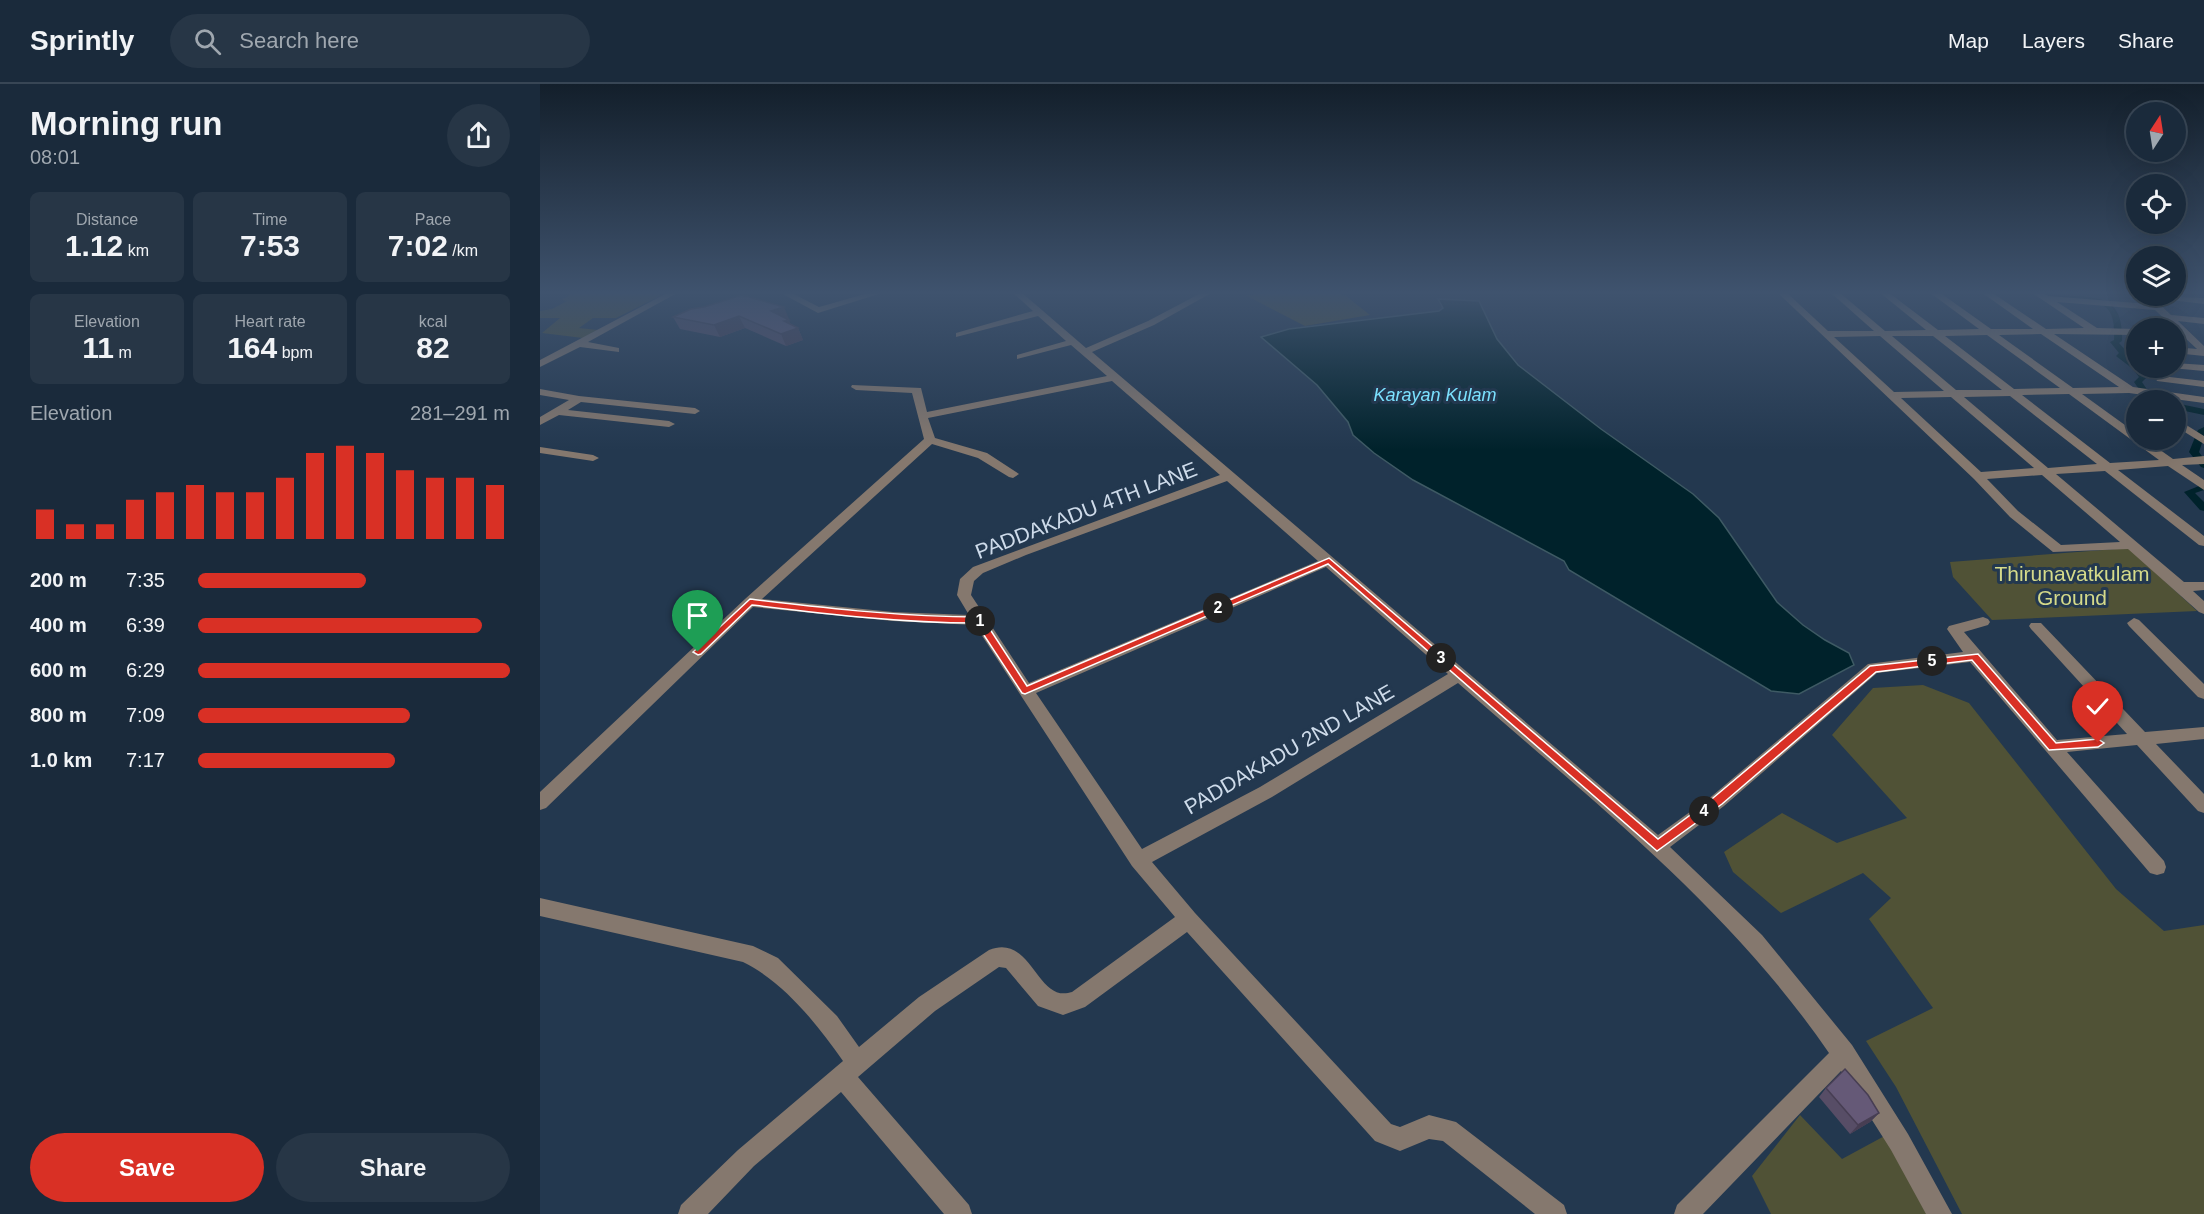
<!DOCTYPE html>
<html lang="en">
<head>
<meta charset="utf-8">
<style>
  :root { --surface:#1a2a3b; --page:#273646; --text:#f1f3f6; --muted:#9fa7af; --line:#384655; --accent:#d93025 }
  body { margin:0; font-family:Helvetica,sans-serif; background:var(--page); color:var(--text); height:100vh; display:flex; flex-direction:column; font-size:22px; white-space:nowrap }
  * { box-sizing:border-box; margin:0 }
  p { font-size:20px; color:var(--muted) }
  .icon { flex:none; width:33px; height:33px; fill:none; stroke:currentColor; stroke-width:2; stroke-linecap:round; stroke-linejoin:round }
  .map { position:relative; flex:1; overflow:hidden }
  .details { display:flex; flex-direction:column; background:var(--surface); width:540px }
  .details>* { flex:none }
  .needle { width:39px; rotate:12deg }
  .buttons { position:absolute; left:1586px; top:18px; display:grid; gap:12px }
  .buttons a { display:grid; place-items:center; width:60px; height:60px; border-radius:50%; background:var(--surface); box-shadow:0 6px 24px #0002,0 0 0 2px var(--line); font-size:30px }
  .pin { position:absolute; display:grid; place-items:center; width:51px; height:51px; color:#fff; margin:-62px -26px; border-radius:50% 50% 50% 0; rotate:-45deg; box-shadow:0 0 6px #0007 }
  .pin .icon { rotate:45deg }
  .km { position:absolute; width:30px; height:30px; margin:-15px; border-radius:50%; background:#222; color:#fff; font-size:16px; line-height:30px; text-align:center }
  .round { display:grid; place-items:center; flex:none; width:63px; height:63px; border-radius:32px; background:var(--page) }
  .headline { display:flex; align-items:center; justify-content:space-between; height:102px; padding:0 30px }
  h1 { font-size:33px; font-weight:800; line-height:45px }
  .stats { display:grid; grid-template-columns:repeat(3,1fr); gap:9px; height:102px; padding:6px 30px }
  .stats div { display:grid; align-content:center; border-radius:9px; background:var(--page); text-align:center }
  .stats b { font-size:30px; font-weight:800 }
  .stats small { font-size:16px; font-weight:400 }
  .stats p { font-size:16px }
  .chart { height:168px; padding:12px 30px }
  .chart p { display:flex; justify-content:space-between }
  .chart svg { width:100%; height:108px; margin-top:6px; stroke:var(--accent); stroke-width:6 }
  .button { display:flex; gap:12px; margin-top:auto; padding:12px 30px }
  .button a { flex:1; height:69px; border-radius:36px; background:var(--accent); color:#fff; font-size:24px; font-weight:800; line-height:69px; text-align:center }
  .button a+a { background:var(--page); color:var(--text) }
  ul { padding:0 30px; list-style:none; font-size:20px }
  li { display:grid; grid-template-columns:96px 72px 1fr; align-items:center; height:45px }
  li i { height:15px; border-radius:8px; background:var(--accent) }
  header { display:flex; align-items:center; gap:36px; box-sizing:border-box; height:84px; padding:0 30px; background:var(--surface); border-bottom:2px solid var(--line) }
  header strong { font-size:28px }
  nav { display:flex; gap:33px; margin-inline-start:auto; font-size:21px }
  .search { width:420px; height:54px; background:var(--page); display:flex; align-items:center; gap:15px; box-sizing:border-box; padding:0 21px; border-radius:33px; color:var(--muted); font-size:22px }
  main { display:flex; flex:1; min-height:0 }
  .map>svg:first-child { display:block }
</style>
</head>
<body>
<header>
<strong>Sprintly</strong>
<div class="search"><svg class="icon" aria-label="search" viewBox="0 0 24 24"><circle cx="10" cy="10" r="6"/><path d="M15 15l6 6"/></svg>Search here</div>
<nav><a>Map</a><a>Layers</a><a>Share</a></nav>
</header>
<main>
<section class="details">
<div class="headline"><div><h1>Morning run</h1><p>08:01</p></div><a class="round"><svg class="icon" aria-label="share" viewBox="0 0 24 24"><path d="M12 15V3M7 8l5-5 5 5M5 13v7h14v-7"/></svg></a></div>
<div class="stats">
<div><p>Distance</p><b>1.12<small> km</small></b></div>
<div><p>Time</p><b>7:53</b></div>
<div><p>Pace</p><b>7:02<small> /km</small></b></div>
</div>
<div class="stats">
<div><p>Elevation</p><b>11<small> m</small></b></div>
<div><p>Heart rate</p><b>164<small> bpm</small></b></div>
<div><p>kcal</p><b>82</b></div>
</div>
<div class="chart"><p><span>Elevation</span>281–291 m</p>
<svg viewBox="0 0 160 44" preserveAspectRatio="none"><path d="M5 44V32M15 44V38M25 44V38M35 44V28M45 44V25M55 44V22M65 44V25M75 44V25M85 44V19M95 44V9M105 44V6M115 44V9M125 44V16M135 44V19M145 44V19M155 44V22"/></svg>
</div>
<ul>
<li><b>200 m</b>7:35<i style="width:54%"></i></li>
<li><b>400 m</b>6:39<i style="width:91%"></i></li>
<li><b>600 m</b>6:29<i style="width:100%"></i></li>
<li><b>800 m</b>7:09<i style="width:68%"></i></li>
<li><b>1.0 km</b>7:17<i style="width:63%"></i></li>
</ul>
<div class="button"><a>Save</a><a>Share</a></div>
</section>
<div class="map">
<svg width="1664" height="1130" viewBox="0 0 1664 1130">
  <rect width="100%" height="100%" fill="#23384f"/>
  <path fill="#505236" d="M34,208H109L122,211L76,234H53L39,244L58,246L43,254L2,249L20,234H0V227L12,225L27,217L22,216Z
    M723,208H795L806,212L830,231L765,242L707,212Z
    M1589,464L1657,527L1452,536L1413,493L1410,478Z
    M1383,601L1429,619L1576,805L1624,847L1664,841V1130H1422L1356,1003L1326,957L1393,924L1329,835L1351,814L1323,789L1241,829L1193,788L1184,768L1242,729L1297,759L1367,734L1292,651L1333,604Z
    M1260,1031L1302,1075L1350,1049L1396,1130H1231L1212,1092Z"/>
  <path fill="#00222b" stroke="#3e5a64" stroke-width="1.5" d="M898,215L939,217L957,255L978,281L1061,345L1153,410L1179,434L1237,518L1263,541L1285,556L1309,569L1314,581L1259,610L1231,607L1029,486L1024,477L873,396L834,369L813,351L808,338L777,301L721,253L749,245L899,227L903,224Z"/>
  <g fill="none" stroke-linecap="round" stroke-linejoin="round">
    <path fill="#00222b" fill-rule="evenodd" d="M1504,208H1511L1515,211C1553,214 1584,207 1582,257L1579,259L1588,269L1585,272L1596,279V284H1601L1607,293L1602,298L1608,307L1623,316C1608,316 1602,310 1594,298L1599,293L1593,285L1576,272L1579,269L1570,258L1574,256C1578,193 1527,233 1504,208Z
      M1635,319L1664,325V331L1635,325Z
      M1664,343V353L1659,368L1664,375V384L1661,383L1649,368L1658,346Z
      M1664,400V406L1655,409L1664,418V427L1660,426L1644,408Z"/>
    <path fill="#85786e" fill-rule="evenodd" d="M129,208H139L48,258L79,264V268L40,263L0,283V276Z
      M239,208H250L279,223L332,208H345L278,229Z
      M472,208H481L546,264L608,237L663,208H673L614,241L552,268L1118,751L1172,712L1328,580L1423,568L1407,545L1409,542L1443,533L1448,535L1450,538L1448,541L1424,548L1517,656L1587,650L1491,545L1489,542L1491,539H1501L1605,648L1664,643V655L1616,660L1664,710V729L1658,727L1597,661L1527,668L1624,777L1626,783L1624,789L1617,791L1610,789L1430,578L1337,589L1184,722L1130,763L1222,851L1312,961L1368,1050L1412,1130H1386L1351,1066L1301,987L1163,1130H1134L1137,1121L1289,969C1189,823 1049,714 918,599L732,713L612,778L655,829L851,1040L860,1043L889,1031L916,1038L1024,1121L1027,1130H995L903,1057L889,1055L860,1067L835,1057L647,848L545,923L523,931L498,922L466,884L459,883L395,927L318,993L429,1121L432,1130H404L301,1008L214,1082L168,1130H138L141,1121L198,1066L303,977C277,940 244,898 203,878L0,832V814L213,862L238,874L297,932L319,963L379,913L449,866C493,849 496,920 532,908L635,833L592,782L435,541L353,537L213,523L6,724L0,726V708L205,515L384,355L372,309L316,306L311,303L312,301L381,304L387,328L567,292L531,261L477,275V271L526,257L498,232L416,253V249L493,227ZM572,297L680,391L433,483L420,495L417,511L429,531L353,528L222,515L392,360L438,374L469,393L473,394L479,390L447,369L395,354L388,334ZM687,397L778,477L489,599L431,511L434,497L443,489L486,471ZM786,483L908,590L720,703L602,765L496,609Z
      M1237,208H1246L1288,247H1334L1290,208H1299L1345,247L1386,246L1339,208H1348L1398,246L1439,245L1389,208H1399L1451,245H1493L1441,208H1451L1506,245L1544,244L1491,208H1501L1508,212L1609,220L1602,212L1664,214V220L1613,214L1631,231L1664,234V240L1638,237L1664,262V272L1635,269V263L1657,265L1615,226L1517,218L1557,244L1596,245V251L1514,250L1593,303L1664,313V319L1589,309L1542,310L1596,349V356H1606L1633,375L1664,372V380L1642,381L1664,396V406L1628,382L1578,386L1664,452V462L1659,461L1565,387L1516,390L1644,498H1664V506L1653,507L1664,517V530L1659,528L1588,465L1513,468L1470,433L1434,395ZM1501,250L1579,303L1533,304L1459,251ZM1447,251L1520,304L1474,305L1405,252ZM1340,252L1404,307L1354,308L1294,253ZM1352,252H1393L1462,306H1416ZM1529,310L1619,376L1570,379L1482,311ZM1470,312L1557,380L1508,384L1424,313ZM1411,313L1494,384L1441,388L1361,314ZM1502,391L1580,458L1521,461L1478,427L1447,395Z
      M1579,208H1596L1597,212Z
      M1635,279L1664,281V287L1631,284H1635Z
      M1621,292L1664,297V303L1617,297L1616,295Z
      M0,305L39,312L155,324L160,327L155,330L41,318L28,326L129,337L135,340L129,343L19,331L0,341V333L29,316L0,311Z
      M1635,334L1664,352V360L1635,342Z
      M0,363L53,371L59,374L53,377L0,369Z
      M1594,534L1599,536L1664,600V615L1658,613L1589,542L1587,539Z"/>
  </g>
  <path fill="#574d66" d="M151,225L249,235H248L251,241L258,244L263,256L246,262L205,244L180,253L140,245L133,233Z
    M1286,1004L1339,1029L1330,1038L1310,1050L1279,1013Z"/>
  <path fill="#473e53" d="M244,223L249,235L237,239L231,227Z
    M199,232L205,244L180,253L174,241Z
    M249,236L253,246L258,244L263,256L246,262L241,250L244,237Z
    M1339,1029L1330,1038L1310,1050L1318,1041Z"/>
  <path fill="#655977" stroke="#473e53" stroke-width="1.5" d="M202,211L244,223L231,227L249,236L244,237L258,244L241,250L199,232L174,241L133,233L151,225L164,223Z
    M1305,985L1328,1011L1339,1029L1318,1041L1286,1004Z"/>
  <linearGradient id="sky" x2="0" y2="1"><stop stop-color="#131f2b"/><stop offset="0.57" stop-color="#3f536e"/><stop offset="1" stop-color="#3f536e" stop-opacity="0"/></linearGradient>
  <rect width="1664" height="366" fill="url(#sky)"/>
  <path fill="#d93025" stroke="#fff" stroke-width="1.5" d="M789,474L1118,755L1173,714L1330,582L1438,570L1516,659L1558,655L1564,659L1558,663L1509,666L1432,576L1336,588L1182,720L1117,767L788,480L485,610L482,609L436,539C361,539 287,530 212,521L161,570L158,571L153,568L210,515C287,524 362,533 439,533H442L487,602Z"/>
  <g text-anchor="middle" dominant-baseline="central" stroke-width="6" stroke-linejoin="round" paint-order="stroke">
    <g font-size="18" font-style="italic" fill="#7be1fe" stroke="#23384f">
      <text x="895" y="311">Karayan Kulam</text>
    </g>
    <g font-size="21" fill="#cedbea" stroke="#23384f">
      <text transform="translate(546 426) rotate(-21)">PADDAKADU 4TH LANE</text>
      <text transform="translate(749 665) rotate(-30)">PADDAKADU 2ND LANE</text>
    </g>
    <g font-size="21" fill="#d5da8a" stroke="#23384f">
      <text x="1532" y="489">Thirunavatkulam<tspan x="1532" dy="24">Ground</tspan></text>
    </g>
  </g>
</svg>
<div class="buttons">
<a><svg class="needle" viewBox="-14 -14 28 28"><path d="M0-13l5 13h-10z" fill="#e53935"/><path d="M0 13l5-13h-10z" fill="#9fa7af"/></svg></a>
<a><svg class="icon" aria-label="locate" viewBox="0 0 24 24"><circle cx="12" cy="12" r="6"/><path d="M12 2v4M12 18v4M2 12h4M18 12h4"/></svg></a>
<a><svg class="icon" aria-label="layers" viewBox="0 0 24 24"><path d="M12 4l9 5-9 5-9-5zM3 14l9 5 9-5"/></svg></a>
<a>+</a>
<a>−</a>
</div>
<div class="pin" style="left:158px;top:568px;background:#1e9e55"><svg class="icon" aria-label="arrive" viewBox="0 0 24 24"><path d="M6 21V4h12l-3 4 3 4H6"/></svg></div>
<div class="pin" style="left:1558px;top:659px;background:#d93025"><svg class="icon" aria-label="check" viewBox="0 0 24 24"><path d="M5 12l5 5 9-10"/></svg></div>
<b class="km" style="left:440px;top:537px">1</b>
<b class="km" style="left:678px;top:524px">2</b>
<b class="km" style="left:901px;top:574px">3</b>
<b class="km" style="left:1164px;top:727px">4</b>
<b class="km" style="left:1392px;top:577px">5</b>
</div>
</main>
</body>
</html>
